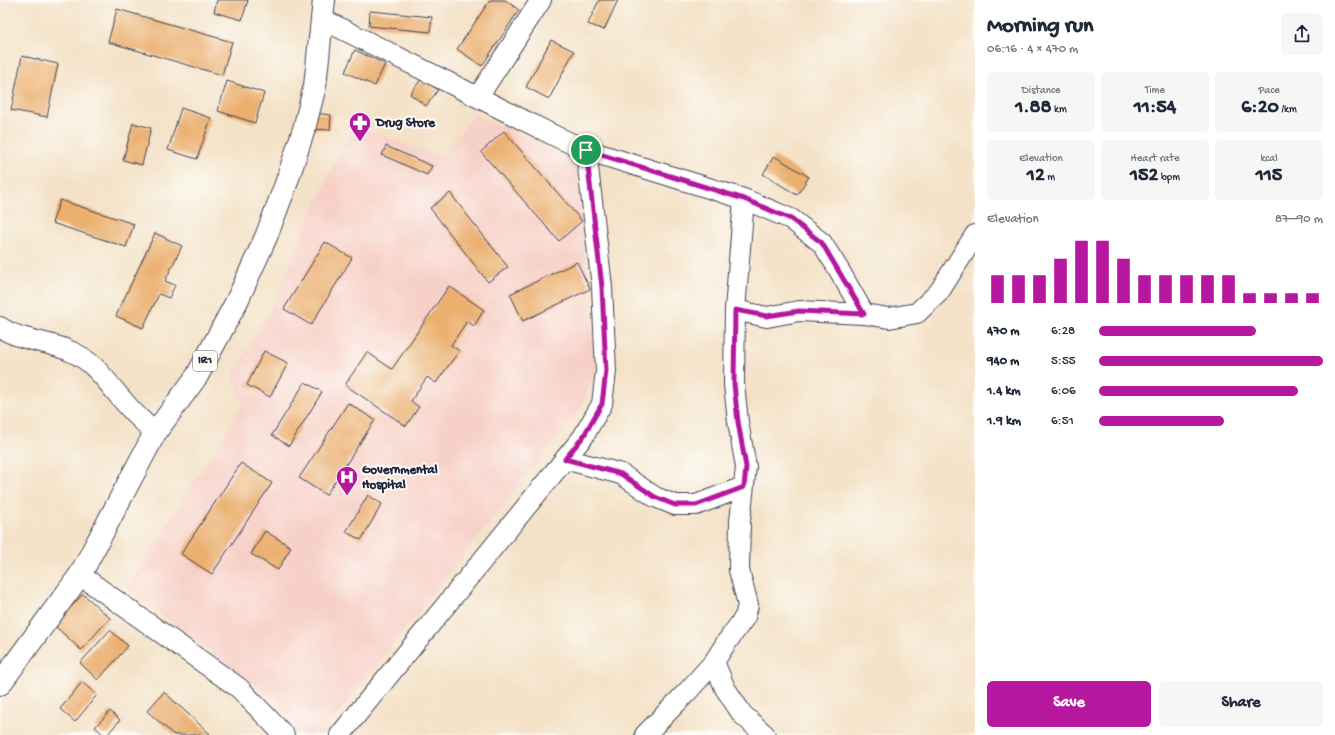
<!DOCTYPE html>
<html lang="en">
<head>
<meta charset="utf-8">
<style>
  :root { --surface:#fff; --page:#f6f6f7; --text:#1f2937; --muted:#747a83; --accent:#b5179e }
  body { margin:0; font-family:"Gochi Hand",sans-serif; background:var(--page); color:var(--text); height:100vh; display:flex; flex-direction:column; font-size:15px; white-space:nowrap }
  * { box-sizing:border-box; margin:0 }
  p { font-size:13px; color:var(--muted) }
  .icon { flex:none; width:22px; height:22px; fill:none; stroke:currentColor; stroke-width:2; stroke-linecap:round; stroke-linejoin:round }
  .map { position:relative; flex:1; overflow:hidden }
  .details { display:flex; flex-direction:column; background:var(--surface); width:360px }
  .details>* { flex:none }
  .pin { position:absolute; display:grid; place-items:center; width:34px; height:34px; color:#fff; margin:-17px; border:2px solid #fff; border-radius:50%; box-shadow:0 1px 4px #0007 }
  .round { display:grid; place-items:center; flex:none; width:42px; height:42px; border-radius:6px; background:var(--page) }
  .head { display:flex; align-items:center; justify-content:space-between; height:68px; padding:0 12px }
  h1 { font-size:22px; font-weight:800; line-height:30px }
  .stats { display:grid; grid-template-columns:repeat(3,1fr); gap:6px; height:68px; padding:4px 12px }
  .stats div { display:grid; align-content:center; border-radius:6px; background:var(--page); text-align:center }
  .stats b { font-size:20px; font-weight:800 }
  .stats small { font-size:11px; font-weight:400 }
  .stats p { font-size:11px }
  .chart { height:112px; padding:8px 12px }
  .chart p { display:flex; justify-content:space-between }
  .chart svg { width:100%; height:72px; margin-top:4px; stroke:var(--accent); stroke-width:6 }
  .button { display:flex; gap:8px; margin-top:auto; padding:8px 12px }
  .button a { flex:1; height:46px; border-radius:6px; background:var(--accent); color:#fff; font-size:16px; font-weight:800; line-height:46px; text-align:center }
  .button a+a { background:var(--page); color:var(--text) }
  ul { padding:0 12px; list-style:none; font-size:13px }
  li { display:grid; grid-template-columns:64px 48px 1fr; align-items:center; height:30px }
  li i { height:10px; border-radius:5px; background:var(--accent) }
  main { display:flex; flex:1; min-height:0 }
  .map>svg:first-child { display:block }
</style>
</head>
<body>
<main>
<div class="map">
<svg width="975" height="735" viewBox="0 0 975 735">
  <rect width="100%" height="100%" fill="#fdfcf7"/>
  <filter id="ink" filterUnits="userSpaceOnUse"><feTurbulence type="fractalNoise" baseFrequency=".025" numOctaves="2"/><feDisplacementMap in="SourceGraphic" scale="8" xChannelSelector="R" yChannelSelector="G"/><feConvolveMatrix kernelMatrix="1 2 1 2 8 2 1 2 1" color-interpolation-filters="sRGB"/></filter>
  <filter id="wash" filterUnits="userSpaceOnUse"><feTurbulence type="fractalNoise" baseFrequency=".012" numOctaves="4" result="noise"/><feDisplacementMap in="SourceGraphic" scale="16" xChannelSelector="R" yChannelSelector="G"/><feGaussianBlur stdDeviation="0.9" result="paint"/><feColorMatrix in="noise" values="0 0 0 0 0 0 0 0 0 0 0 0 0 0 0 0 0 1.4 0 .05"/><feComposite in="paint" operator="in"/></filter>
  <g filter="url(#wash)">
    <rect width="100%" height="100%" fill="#f4e2c8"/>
    <path fill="#f7d1c8" d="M474,114L575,159L597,371L581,407L321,735H302L279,704L127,588L243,405L233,375L273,305L296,247L352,125L442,157Z"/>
    <g id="blocks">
      <path fill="#ebaf6e" d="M217,0H248L242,20L214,12Z
        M490,0H505L519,10L482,66L457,49Z
        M599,0H618L604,30L588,24Z
        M117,9L232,42L222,75L108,42Z
        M370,11L432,17L430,32L369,26Z
        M551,40L574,51L549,99L526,87Z
        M355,50L385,64L375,86L345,72Z
        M22,56L58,64L47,117L11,110Z
        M422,78L438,90L426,106L410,94Z
        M227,81L264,93L255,123L218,111Z
        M181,108L211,118L197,159L168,150Z
        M313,113L331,115L330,130L312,129Z
        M133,123L151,128L142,165L123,160Z
        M504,131L582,221L559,241L481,152Z
        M386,146L432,166L427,175L382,155Z
        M774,156L809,177L797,195L763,174Z
        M450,193L508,267L488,282L430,208Z
        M60,200L134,224L126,247L52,223Z
        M155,233L182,246L165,281L175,285L169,298L159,294L143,328L116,316Z
        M325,242L352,258L311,325L284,309Z
        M577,262L590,289L523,321L510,294Z
        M449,286L484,310L474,326L467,321L451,345L459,351L436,383L427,377L411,401L419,407L406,426L345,385L367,352L392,369Z
        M264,351L288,363L270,397L247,385Z
        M305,382L322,392L289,446L272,435Z
        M348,403L375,420L326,495L299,478Z
        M241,463L272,483L212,574L181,554Z
        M368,495L382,504L361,540L346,532Z
        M265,531L291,547L278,570L251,554Z
        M83,594L110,618L81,650L54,625Z
        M110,630L128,646L98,680L80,663Z
        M82,682L97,695L75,722L60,709Z
        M164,692L210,734L208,735H174L147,711Z
        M110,711L120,720L107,735H104L95,727Z"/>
    </g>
  </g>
  <g filter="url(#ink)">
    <use href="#blocks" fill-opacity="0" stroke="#423f50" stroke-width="1"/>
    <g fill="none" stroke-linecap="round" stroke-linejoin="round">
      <g stroke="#423f50" stroke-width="22">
        <path id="street" d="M322,19L557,137L586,150L744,199L791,219L822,243L839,270L864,314
          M478,97L541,0
          M735,310L767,317L799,311L864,314L889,318L917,313L939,292L975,235
          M0,327C20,341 50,341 72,352C97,363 109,386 127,405C135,415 146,424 155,433
          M565,459L621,474L655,497L675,505H696L743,487
          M80,575L239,688L284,735
          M714,662L725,688L742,714L765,735
          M340,735L583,437L602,404L606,371L602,287L586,150
          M645,735L687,692L714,662L726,643L745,617L748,605L739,570L740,521L746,467L738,422L734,384L735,310L744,199"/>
      </g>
      <g stroke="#423f50" stroke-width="24">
        <path id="primary" d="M0,684L80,575L155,433L197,376L237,301L266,237L286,184L304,129L315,86L324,0"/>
      </g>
      <use href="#street" stroke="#fff" stroke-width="20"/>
      <use href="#primary" stroke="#fff" stroke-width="22"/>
    </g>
  </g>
  <g fill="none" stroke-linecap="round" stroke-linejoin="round" filter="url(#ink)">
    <g stroke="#fff" stroke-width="8">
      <path id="route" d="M586,150L744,199L791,219L822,243L864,314L799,311L767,316L735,310L734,384L738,422L746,467L744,487L696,505H675L655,497L621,474L565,459L583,437L602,404L606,371L602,287Z"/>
    </g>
    <use href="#route" stroke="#b5179e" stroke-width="5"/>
  </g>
  <defs>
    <g id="pharmacy-pin" transform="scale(1.15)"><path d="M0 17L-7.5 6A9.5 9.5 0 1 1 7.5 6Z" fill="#b5179e" stroke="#fdfcf7"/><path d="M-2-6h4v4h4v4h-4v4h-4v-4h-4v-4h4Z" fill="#fff"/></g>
    <g id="hospital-pin" transform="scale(1.15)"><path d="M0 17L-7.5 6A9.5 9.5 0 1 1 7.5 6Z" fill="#b5179e" stroke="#fdfcf7"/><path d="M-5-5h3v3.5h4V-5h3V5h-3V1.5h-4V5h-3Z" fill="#fff"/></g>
  </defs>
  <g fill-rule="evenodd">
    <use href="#pharmacy-pin" x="360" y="123"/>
    <use href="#hospital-pin" x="347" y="477"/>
  </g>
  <g text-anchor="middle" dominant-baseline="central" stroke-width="4" stroke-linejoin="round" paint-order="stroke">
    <rect fill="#fdfcf7" stroke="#646373" stroke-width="1" x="193" y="351" width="24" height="20" rx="3"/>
    <g font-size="12" font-weight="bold" fill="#22223b">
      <text x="205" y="361">IR1</text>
    </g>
    <g font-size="13" font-weight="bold" fill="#22223b" stroke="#fdfcf7" text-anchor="start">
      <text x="376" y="123">Drug Store</text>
      <text x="362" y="470">Governmental<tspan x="362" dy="15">Hospital</tspan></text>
    </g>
  </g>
</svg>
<div class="pin" style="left:586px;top:150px;background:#1e9e55"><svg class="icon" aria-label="arrive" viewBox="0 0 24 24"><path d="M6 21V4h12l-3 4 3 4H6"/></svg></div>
</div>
<section class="details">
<div class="head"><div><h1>Morning run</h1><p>06:16 · 4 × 470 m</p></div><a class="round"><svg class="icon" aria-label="share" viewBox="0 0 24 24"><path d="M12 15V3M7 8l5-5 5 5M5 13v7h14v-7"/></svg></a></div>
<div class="stats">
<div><p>Distance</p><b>1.88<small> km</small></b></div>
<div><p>Time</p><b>11:54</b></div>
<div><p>Pace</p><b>6:20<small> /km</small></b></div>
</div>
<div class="stats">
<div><p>Elevation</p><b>12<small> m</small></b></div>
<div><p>Heart rate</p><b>152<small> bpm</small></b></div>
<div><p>kcal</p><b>115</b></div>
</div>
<div class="chart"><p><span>Elevation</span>87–90 m</p>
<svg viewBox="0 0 160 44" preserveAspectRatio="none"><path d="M5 44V27M15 44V27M25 44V27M35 44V17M45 44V6M55 44V6M65 44V17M75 44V27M85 44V27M95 44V27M105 44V27M115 44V27M125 44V38M135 44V38M145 44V38M155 44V38"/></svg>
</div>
<ul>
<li><b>470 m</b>6:28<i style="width:70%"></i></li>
<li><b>940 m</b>5:55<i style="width:100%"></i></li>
<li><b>1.4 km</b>6:06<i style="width:89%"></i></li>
<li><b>1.9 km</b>6:51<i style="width:56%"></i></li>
</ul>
<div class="button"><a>Save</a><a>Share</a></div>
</section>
</main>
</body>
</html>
